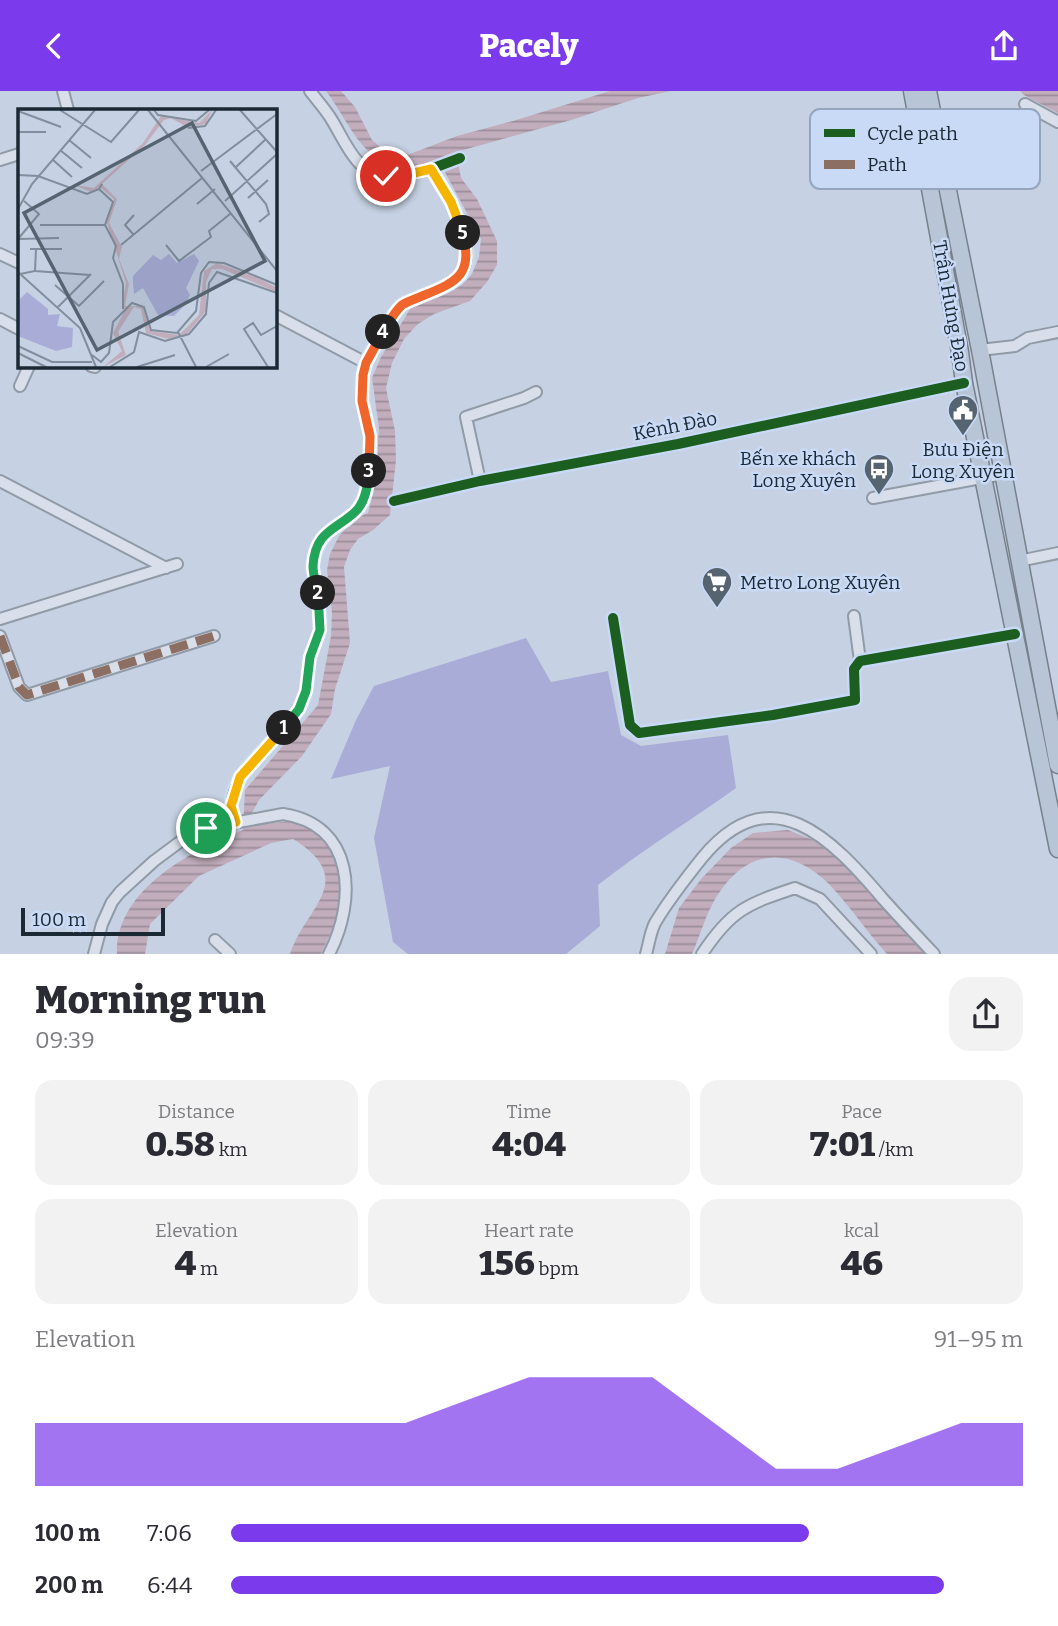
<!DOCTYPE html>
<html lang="en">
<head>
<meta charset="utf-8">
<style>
  :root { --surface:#fff; --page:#f2f2f3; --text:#2b2b33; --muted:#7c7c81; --accent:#7c3aed }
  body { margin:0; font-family:Bitter,serif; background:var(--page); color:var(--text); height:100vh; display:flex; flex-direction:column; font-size:26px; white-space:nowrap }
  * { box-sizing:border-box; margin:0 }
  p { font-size:23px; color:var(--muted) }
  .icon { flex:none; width:38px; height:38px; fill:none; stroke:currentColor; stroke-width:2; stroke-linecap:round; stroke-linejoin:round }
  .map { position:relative; height:863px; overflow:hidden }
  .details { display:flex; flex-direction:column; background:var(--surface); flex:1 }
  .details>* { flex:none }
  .scale { position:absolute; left:21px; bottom:18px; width:144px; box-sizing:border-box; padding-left:7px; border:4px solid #1a2934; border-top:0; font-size:19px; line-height:24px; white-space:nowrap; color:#1a2934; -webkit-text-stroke:5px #c9daf7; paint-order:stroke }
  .pin { position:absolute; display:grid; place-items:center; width:60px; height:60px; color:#fff; margin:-30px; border:4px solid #fff; border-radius:50%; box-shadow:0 2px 7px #0007 }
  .km { position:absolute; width:35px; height:35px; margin:-18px; border-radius:50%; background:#222; color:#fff; font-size:19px; line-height:35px; text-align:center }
  .round { display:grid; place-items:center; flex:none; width:74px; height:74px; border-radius:21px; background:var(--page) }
  .summary { display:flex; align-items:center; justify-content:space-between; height:119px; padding:0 35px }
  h1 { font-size:38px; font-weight:800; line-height:52px }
  .metrics { display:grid; grid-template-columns:repeat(3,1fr); gap:10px; height:119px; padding:7px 35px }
  .metrics div { display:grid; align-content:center; border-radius:18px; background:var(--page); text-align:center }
  .metrics b { font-size:35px; font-weight:800 }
  .metrics small { font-size:19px; font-weight:400 }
  .metrics p { font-size:19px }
  .chart { height:196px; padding:14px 35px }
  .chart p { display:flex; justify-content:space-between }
  .chart svg { width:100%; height:126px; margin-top:7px; fill:var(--accent); opacity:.7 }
  ul { padding:0 35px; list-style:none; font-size:23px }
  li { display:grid; grid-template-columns:112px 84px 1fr; align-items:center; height:52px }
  li i { height:18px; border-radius:9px; background:var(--accent) }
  header { display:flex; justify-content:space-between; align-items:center; height:91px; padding:0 35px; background:var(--accent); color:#fff; font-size:32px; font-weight:800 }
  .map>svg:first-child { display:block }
</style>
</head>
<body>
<header><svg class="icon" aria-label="back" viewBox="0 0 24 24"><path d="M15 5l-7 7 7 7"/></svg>Pacely<svg class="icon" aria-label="share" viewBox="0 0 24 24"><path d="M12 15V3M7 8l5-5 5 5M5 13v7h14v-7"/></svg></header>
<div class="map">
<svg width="1058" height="863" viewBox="0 0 1058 863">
  <defs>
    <pattern id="water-rules" width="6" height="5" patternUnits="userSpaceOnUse" patternTransform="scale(1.75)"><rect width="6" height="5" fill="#c1adbc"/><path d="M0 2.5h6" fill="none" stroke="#9c8d9a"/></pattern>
  </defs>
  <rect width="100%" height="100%" fill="#c6d1e3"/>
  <path fill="#a8acd7" d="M526,547L551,591L608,580L621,644L641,655L728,644L736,697C690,730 642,759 598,794L600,835L566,863H408L393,851L374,747L390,675L331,688L356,629L374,595Z"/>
  <path fill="url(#water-rules)" d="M326,0H341L355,16L372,49L385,60L410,63L457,45L513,30L610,0H671L638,7L571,29L456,61L461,87L477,108L497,150V174L487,191L470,210L434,223L418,233L404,248L392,272L386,297L395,340L396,369L390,424L373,439L358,448L350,459L344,476L350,552L335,598L331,623L302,665L259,709L252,722L256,734L290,730L317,740L341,771L342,794L339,824L321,863H290C305,816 360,790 293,748L271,752L199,785L150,833L145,863H117C115,799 192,759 243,739L245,699L318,614L331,545L332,522L327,479L330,463L339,445L356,427L368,422L374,399L379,337L372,287L381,266L410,218L453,199L472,183L479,166L481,148L440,72C428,73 414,76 402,75C362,73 347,27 326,0Z
    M1020,0H1058V22L1024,4Z
    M788,739L818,751L842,770L869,798L897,833L926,863H887C867,841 850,815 829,793C785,750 740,761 712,814C704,829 699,847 692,863H665L679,817L702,787L731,757L753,742Z"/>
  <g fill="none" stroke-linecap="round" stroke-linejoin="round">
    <g stroke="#909ba7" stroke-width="14">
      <path id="minor" d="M63,0L68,19
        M310,0C317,9 324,17 330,26C345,49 355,84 388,85C403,86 417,81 431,78
        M1025,13L1058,31
        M0,69L19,63
        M0,163L19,172
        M275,224L366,272
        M0,228L19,238
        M980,259L1015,255L1028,247L1058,241
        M91,275L95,276
        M20,295L29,275
        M0,390L166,477
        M480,390L466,326L524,307L536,301
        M873,407L1003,383
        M394,410L480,390L678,353L964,292
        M1019,470L1058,462
        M854,525L860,570
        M613,527L630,634L639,642L773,624L855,609L854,578L860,570L1015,543
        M0,528L177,473
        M0,545L19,596L27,604L214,545
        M236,731C234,726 232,721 231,716C228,677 291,643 304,608C309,594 307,579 310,566C313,555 320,547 320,536C320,524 320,510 317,498C315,488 311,478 314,467C324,431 342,439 358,417C365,409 367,397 368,387C370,373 371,358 370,345C366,320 356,296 366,271C372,257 391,222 403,213C419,203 460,196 466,176C475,145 446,103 431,78L460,67
        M215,849L230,863
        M94,863L102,833L112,811L120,801L154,770L185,747L206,737L283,723C355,734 357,809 329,863
        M646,863C649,853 650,842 655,832C668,810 686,787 702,767C771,683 832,748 883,808C900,827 917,845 934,863
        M702,863C731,819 747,813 795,797L820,808L871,863"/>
    </g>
    <g stroke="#77818c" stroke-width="19">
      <path id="highway" d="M912,0L960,261L964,292L1058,758
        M928,0L980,259L1058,674"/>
    </g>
    <use href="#minor" stroke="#d9dfea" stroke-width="10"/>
    <use href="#highway" stroke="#b7c5d6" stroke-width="16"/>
    <path stroke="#8d6e63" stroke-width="9" stroke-dasharray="18 9" stroke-linecap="butt" d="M0,545L19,596L27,604L214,545"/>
    <g stroke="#c9daf7" stroke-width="15">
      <path id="cycleway" d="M394,410L480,390L678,353L964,292
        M613,527L630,634L639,642L773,624L855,609L854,578L860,570L1015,543
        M236,731C234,726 232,721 231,716C228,677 291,643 304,608C309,594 307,579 310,566C313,555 320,547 320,536C320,524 320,510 317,498C315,488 311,478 314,467C324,431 342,439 358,417C365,409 367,397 368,387C370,373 371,358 370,345C366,320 356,296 366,271C372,257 391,222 403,213C419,203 460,196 466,176C475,145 446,103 431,78L460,67"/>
    </g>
    <use href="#cycleway" stroke="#1b5e20" stroke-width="10"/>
  </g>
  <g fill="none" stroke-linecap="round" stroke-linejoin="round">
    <g stroke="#fff" stroke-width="14">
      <path id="split-1" d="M206,737L236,731L231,715L240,686L284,637"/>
    </g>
    <g stroke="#fff" stroke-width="14">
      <path id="split-2" d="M284,637L299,618L306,600L310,566L320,539L318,502"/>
    </g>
    <g stroke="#fff" stroke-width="14">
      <path id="split-3" d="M318,502C316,493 313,484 313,475C315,440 336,439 355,421C366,411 368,393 369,380"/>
    </g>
    <g stroke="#fff" stroke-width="14">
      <path id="split-4" d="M369,380L370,345L362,310L363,284L366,272L383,241"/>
    </g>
    <g stroke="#fff" stroke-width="14">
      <path id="split-5" d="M383,241C388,233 394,221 402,214C408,210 416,208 422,205C460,190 472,183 463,142"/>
    </g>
    <g stroke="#fff" stroke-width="14">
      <path id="split-6" d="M386,85L405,84L431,78L451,111L463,142"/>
    </g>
    <use href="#split-1" stroke="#f5b400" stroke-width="9"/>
    <use href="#split-2" stroke="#22a559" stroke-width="9"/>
    <use href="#split-3" stroke="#22a559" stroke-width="9"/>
    <use href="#split-4" stroke="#f0652b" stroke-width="9"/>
    <use href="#split-5" stroke="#f0652b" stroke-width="9"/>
    <use href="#split-6" stroke="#f5b400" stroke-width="9"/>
  </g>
  <defs>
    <g id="civic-pin" transform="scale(1.575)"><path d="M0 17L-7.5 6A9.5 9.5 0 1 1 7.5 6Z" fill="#566471" stroke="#c9daf7"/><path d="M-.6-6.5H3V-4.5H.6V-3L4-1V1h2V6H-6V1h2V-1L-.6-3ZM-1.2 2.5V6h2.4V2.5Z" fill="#fff"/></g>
    <g id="bus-pin" transform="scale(1.575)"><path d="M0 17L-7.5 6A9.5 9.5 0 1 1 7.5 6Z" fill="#566471" stroke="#c9daf7"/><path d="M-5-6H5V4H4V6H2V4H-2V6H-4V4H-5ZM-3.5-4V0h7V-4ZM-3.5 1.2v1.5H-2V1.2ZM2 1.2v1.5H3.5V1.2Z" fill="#fff"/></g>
    <g id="supermarket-pin" transform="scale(1.575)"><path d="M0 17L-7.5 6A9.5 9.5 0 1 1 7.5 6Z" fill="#566471" stroke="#c9daf7"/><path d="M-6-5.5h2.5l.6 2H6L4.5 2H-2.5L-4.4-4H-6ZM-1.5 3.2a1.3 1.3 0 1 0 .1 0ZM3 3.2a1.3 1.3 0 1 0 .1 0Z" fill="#fff"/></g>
  </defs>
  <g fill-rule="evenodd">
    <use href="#civic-pin" x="963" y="319"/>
    <use href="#bus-pin" x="879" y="378"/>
    <use href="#supermarket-pin" x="717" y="491"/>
  </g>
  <g text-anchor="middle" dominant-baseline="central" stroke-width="5" stroke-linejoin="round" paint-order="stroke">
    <g font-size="19" fill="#1a2934" stroke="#c9daf7">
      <text transform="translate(951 215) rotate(80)">Trần Hưng Đạo</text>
      <text transform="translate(675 335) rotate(-11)">Kênh Đào</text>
    </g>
    <g font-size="19" fill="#1a2934" stroke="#c9daf7">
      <text x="963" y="358">Bưu Điện<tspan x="963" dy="22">Long Xuyên</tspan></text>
      <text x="856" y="367" text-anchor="end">Bến xe khách<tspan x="856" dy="22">Long Xuyên</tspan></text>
      <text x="740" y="491" text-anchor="start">Metro Long Xuyên</text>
    </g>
  </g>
  <g transform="translate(18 18)">
    <rect width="259" height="259" fill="#c6d1e3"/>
    <path d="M151,145L159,154L176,145L181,152L168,179L172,186L167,196L156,207L140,206L125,179L116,185L115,174V167L135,146L143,151ZM9,183L30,200V206L42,205L39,217L55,219L54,238L38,242L0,227V192Z" fill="#a8acd7"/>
    <path d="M194,1L188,15L169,18L153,9L146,11L127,36L84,75L99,90L91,114L104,138L101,150L111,175L107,197H125L132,222L161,226L181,206L186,162L199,154L236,167L259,179V183L204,160H194L188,173V202L168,226L151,230L128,224L123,200L116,198L100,223L108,246L85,258L104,242L95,224L107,201L104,194L108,174L89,114L96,90L82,78L73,83L56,76L76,79L125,34L143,7L181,14Z" fill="#c1adbc"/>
    <path fill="none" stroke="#818e9d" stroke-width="2" d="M42,1L93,33L121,1M130,1L259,162M136,1L140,6L178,12L191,1M222,1L259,43M0,2L43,18M170,19L187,17L198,1M0,23H28M51,31L73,49M42,41L64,59M34,50L54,68M212,52L248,95L251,105L241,113M218,58L248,30M183,62L259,5M0,66L20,67L69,85L81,80M84,75L81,80L95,93L87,116L98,137L95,149L105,175V200M230,89L250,71M207,92L259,45M179,95L197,80M0,100L14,75L77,1M22,116H87M115,125L107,116L116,106M0,130L21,105L6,92M0,130L41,129M103,136L184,69M148,136L161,152L193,128L191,122L212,105M12,140H44M17,162L72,166M0,163L62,219L78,258M2,165L17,162L18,140M37,176L61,197L86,172M39,199L73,165M160,223L178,258M0,237L34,253H74M0,244L28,258M74,246L83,253L91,244L95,213L114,194L126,198L133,221L159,224L178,202L183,164L191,153L206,154L259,176M92,258L116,243L121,223L147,232L171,225L188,205L191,174L199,163L259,184M119,258L157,246M188,258L211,245M250,258L226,220L235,214L243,226L259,217"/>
    <path fill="#566471" fill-opacity="0.15" stroke="#566471" stroke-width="3.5" d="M174,14L247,152L79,241L6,104Z"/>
    <rect width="259" height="259" fill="none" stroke="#1a2934" stroke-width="3.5"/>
  </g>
  <rect x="810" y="18" width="230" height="80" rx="10" fill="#c9daf7" stroke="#94a5bc" stroke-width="2"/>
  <rect x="824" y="38" width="31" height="8" fill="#1b5e20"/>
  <rect x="824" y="69" width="31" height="9" fill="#8d6e63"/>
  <g font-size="19" fill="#1a2934">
    <text x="867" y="49">Cycle path</text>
    <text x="867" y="80">Path</text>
  </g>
</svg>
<div class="scale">100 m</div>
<div class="pin" style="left:206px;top:737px;background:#1e9e55"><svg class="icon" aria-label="arrive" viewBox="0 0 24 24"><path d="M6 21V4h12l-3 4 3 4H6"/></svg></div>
<div class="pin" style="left:386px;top:85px;background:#d93025"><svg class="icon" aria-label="check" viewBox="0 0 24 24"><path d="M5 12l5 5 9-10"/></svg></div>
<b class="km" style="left:284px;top:637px">1</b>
<b class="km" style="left:318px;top:502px">2</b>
<b class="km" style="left:369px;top:380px">3</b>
<b class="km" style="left:383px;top:241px">4</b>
<b class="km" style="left:463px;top:142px">5</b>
</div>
<section class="details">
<div class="summary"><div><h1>Morning run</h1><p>09:39</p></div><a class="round"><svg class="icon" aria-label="share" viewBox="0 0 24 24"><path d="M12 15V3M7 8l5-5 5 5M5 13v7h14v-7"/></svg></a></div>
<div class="metrics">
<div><p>Distance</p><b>0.58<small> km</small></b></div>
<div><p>Time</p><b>4:04</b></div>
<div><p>Pace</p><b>7:01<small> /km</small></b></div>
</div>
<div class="metrics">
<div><p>Elevation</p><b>4<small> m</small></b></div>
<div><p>Heart rate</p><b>156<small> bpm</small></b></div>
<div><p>kcal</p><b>46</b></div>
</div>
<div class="chart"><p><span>Elevation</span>91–95 m</p>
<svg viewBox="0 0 160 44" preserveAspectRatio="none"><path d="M0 44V22L10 22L20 22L30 22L40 22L50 22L60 22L70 14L80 6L90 6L100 6L110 22L120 38L130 38L140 30L150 22L160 22V44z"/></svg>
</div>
<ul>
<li><b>100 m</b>7:06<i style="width:73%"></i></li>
<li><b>200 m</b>6:44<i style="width:90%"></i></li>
</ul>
</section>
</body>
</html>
